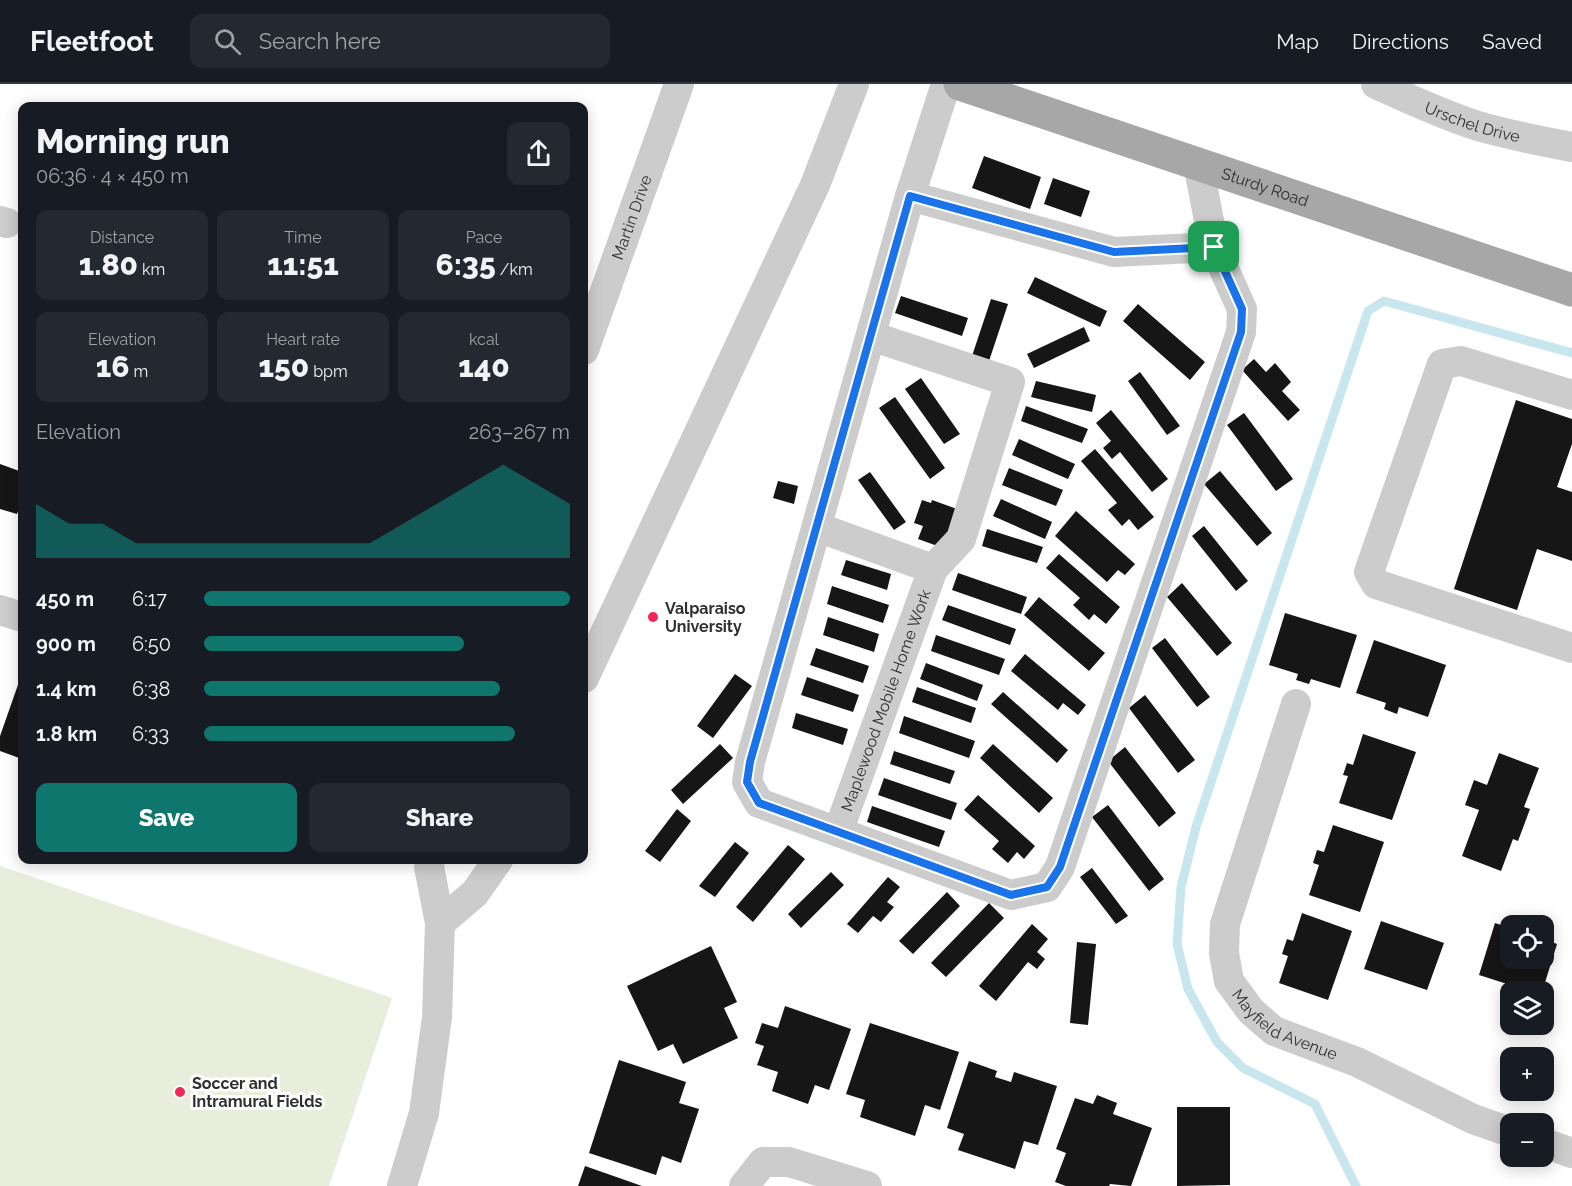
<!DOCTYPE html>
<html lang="en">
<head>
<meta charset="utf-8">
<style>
  :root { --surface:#171b24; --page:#242831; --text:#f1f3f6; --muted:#9ea1a6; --line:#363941; --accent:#0f766e }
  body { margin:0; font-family:Raleway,sans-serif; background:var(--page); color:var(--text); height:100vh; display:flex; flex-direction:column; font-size:22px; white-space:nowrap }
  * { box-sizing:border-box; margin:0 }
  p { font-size:20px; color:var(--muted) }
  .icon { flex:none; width:33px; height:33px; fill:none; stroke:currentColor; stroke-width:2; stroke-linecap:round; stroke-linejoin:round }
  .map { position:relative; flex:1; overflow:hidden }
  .panel { position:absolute; left:18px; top:18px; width:570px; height:762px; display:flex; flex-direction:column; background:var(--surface); border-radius:12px; box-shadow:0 3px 15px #0003 }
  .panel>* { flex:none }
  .controls { position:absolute; left:1500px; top:831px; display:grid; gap:12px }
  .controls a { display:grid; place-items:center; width:54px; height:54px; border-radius:12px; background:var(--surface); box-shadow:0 3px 15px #0003; font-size:30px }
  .pin { position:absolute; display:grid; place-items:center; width:51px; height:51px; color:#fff; margin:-26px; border-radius:12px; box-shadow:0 3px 9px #0006 }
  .round { display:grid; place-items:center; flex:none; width:63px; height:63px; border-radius:12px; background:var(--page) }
  .overview { display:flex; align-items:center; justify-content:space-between; height:102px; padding:0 18px }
  h1 { font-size:33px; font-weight:800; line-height:45px }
  .stats { display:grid; grid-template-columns:repeat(3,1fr); gap:9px; height:102px; padding:6px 18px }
  .stats div { display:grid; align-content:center; border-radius:12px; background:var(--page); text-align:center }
  .stats b { font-size:30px; font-weight:800 }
  .stats small { font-size:16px; font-weight:400 }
  .stats p { font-size:16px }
  .chart { height:168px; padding:12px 18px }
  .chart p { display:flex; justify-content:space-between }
  .chart svg { width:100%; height:108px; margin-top:6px; fill:var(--accent); opacity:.7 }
  .primary-button { display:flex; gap:12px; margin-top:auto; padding:12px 18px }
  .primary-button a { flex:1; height:69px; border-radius:12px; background:var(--accent); color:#fff; font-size:24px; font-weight:800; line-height:69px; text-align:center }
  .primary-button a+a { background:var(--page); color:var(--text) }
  ul { padding:0 18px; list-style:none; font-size:20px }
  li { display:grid; grid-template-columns:96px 72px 1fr; align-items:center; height:45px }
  li i { height:15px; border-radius:8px; background:var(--accent) }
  header { display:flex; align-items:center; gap:36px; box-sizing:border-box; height:84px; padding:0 30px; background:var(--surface); border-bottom:2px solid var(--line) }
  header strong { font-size:28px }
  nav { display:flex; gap:33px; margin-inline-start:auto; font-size:21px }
  .search { width:420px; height:54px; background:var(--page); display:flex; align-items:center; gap:15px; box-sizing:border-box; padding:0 21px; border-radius:12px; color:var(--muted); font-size:22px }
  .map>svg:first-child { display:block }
</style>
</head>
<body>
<header>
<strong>Fleetfoot</strong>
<div class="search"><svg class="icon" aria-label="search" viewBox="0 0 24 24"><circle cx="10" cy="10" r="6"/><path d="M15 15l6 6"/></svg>Search here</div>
<nav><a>Map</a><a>Directions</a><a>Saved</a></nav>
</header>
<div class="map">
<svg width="1572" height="1102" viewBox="0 0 1572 1102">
  <rect width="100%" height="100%" fill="#fff"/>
  <path fill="#e8eddc" d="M0,782L392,914L329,1102H0Z"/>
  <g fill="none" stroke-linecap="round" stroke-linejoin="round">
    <path stroke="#c7e6ee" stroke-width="9" d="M1356,1102L1315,1020L1243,984L1217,958L1188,905L1177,860L1181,803L1196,743L1368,227L1384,217L1572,269"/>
  </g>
  <path fill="#161616" d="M984,72L1041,93L1030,125L972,104Z
    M1053,94L1090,107L1081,133L1044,120Z
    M1035,193L1107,227L1100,243L1027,209Z
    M901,212L968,234L962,252L895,229Z
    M991,215L1008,220L988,280L971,275Z
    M1138,220L1205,278L1190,296L1123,237Z
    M1084,243L1090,257L1034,284L1027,270Z
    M1254,275L1266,288L1275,279L1291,298L1282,307L1300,326L1288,337L1242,286Z
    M1140,288L1180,342L1167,351L1128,297Z
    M921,294L960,350L944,360L905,305Z
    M1036,297L1096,311L1092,328L1031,313Z
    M895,313L945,384L930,395L879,324Z
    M1516,316L1572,335V360L1557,403L1572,408V477L1537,465L1517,526L1454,505Z
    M1026,322L1088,345L1082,359L1021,337Z
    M1111,326L1168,395L1152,408L1120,368L1112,375L1103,364L1111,357L1096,339Z
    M1244,329L1293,395L1276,407L1227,341Z
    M1019,355L1075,380L1068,395L1012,371Z
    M1095,365L1154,433L1138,446L1129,435L1122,442L1108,426L1117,419L1081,377Z
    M0,380L22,388V415L17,430L0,425Z
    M1009,384L1063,406L1056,422L1002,401Z
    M1220,387L1272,449L1257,462L1204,400Z
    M870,388L906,438L894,446L858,396Z
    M778,397L798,402L794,420L773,414Z
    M1001,415L1052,438L1045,455L993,432Z
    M922,416L931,419L932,416L957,425L943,464L918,455L923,442L914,439Z
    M1076,427L1135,480L1125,491L1118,486L1107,498L1055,452Z
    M1204,442L1248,497L1236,507L1192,452Z
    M987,445L1043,463L1037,479L982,462Z
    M1059,470L1120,523L1106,540L1094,530L1089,536L1073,521L1080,514L1046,484Z
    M846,476L891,490L887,506L841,491Z
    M958,489L1027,513L1021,530L952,506Z
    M1182,499L1232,559L1217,572L1167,513Z
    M832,502L889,521L883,539L827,520Z
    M1039,513L1105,569L1089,587L1024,531Z
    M948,521L1016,545L1010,561L942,536Z
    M1285,529L1357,551L1340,604L1311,595L1309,600L1296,596L1298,590L1269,581Z
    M828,533L879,550L874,568L823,551Z
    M936,551L1005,575L999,591L931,567Z
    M1165,554L1210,613L1197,623L1152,564Z
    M1374,556L1446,581L1428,633L1399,623L1397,630L1384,625L1386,619L1356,609Z
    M816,564L869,582L863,599L810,581Z
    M1025,570L1086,621L1078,631L1063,619L1058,626L1011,587Z
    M926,579L983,601L977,617L920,595Z
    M735,590L752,602L713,654L697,642Z
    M807,593L859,611L853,628L801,611Z
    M19,598L22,599V675L0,667V652Z
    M917,603L976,624L971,639L912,618Z
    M1003,608L1068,666L1057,679L991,620Z
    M1145,611L1195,676L1178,689L1129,624Z
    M796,629L848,645L843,661L792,644Z
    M904,632L975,657L969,674L899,649Z
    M1363,650L1416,668L1392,736L1339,719L1348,692L1343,691L1347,679L1353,681Z
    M720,660L733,674L683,720L671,706Z
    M993,660L1053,714L1039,729L980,674Z
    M1125,663L1176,729L1159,743L1108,677Z
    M894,667L955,687L950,700L890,680Z
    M1499,669L1539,684L1524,723L1530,725L1518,757L1513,755L1501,787L1462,772L1479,726L1465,721L1474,696L1487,701Z
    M884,694L957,719L951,736L878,711Z
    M978,711L1035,762L1024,775L1017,768L1008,779L992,765L999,757L964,726Z
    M1108,721L1164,795L1149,807L1092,733Z
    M872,722L945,747L939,763L867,738Z
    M677,725L691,737L660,778L645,767Z
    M1333,741L1384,758L1360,828L1309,811L1319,781L1313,779L1317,766L1324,768Z
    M735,758L749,769L715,813L699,802Z
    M788,761L805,775L753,838L736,823Z
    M1092,784L1128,832L1116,840L1080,793Z
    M831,788L844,801L801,844L788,830Z
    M888,793L900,803L887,818L894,823L881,838L873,832L858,849L847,840Z
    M947,808L960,822L913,870L899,857Z
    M989,819L1004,834L946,893L931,879Z
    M1302,829L1352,847L1328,916L1279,899L1288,872L1282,870L1287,855L1293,857Z
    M1381,837L1444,859L1427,906L1364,885Z
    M1495,839L1510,844V874H1544V855L1557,860L1542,908H1532L1479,891Z
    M1032,840L1048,855L1037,868L1045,875L1037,885L1028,878L996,917L979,902Z
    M1077,858L1096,860L1088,941L1070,939Z
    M711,862L737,918L724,924L738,954L683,980L673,960L658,967L627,902Z
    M785,922L851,945L829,1006L815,1001L808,1020L772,1007L778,988L757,981L764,962L755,959L762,939L778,944Z
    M870,939L959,968L940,1026L925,1021L915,1052L860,1033L865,1016L846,1010Z
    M619,976L686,998L679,1019L699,1025L681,1079L662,1072L656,1091L589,1069Z
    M969,977L997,987L995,993L1011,998L1014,988L1057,1002L1038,1061L1024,1057L1015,1085L958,1066L964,1050L947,1044Z
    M1097,1011L1117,1019L1113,1030L1152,1044L1131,1102L1110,1100L1109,1102H1066L1055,1098L1066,1069L1056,1065L1075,1014L1093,1020Z
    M1177,1023H1230V1101L1177,1102Z
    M585,1082L642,1102H578Z"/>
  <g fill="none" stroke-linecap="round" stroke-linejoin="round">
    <g stroke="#ccc" stroke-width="30">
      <path d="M946,0L910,112L750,678L747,698L759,719L1011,811L1047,803L1060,783L1241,248L1242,225L1214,163L1198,79"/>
      <path id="s1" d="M1376,0C1409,15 1443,31 1478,42C1509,51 1540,57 1572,63"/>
      <path d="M910,112L1114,168L1214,163"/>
      <path d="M0,137L7,139"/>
      <path id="s2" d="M584,266L679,0"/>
      <path d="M1572,311L1461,277L1442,280L1369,488L1376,500L1572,564"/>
      <path d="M817,443L933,485"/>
      <path d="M0,526L22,533"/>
      <path d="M584,594L815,101L854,0"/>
      <path id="s3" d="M1296,620L1225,840L1224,869L1229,897L1251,927L1274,947L1357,978L1473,1035L1510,1048"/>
      <path id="s4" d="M838,748L933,485L961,455L1010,298L871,252"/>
      <path d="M440,839L475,809L498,776"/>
      <path d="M1544,1059L1572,1069"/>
      <path d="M402,1102L424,1029L437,933L440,839L429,783L430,776"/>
      <path d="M744,1102L763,1078H789L867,1102"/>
    </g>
    <path stroke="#a7a7a7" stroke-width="33" id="s5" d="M960,0L1572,206"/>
  </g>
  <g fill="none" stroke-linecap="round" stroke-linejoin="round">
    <g stroke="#fff" stroke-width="12">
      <path id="route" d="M910,112L1114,168L1214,163L1242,225L1241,248L1060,783L1047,803L1011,811L759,719L747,698L750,678Z"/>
    </g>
    <use href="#route" stroke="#1a73e8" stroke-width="8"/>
  </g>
  <g fill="#f12757" stroke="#fff" stroke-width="2">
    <circle cx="653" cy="533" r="6"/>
    <circle cx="180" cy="1008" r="6"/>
  </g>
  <g text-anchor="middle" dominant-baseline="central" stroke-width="6" stroke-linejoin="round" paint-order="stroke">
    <g font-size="16" fill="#2f2f2f" stroke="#fff">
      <text stroke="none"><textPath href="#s1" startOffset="104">Urschel Drive</textPath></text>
      <text stroke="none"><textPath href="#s5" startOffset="322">Sturdy Road</textPath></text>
      <text stroke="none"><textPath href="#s2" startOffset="141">Martin Drive</textPath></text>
      <text stroke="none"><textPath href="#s4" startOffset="140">Maplewood Mobile Home Work</textPath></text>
      <text stroke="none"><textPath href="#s3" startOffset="362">Mayfield Avenue</textPath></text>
    </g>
    <g font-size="16" font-weight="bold" fill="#2f2f2f" stroke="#fff" text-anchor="start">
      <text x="665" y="524">Valparaiso<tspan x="665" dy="18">University</tspan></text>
      <text x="192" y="999">Soccer and<tspan x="192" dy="18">Intramural Fields</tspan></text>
    </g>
  </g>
</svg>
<div class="controls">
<a><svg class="icon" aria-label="locate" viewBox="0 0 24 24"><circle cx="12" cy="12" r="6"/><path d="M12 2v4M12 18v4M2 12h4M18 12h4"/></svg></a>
<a><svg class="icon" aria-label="layers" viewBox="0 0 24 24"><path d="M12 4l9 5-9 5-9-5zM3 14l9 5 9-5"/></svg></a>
<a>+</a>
<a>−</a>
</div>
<div class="pin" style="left:1214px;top:163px;background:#1e9e55"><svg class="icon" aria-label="arrive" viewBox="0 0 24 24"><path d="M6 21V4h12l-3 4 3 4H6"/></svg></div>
<section class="panel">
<div class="overview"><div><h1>Morning run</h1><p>06:36 · 4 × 450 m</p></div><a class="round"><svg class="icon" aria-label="share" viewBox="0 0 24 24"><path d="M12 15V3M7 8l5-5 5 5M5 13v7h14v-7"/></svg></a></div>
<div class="stats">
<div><p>Distance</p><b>1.80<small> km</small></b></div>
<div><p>Time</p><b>11:51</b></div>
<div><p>Pace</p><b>6:35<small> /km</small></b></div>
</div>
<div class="stats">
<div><p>Elevation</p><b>16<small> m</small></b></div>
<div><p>Heart rate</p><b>150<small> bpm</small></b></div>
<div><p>kcal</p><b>140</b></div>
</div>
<div class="chart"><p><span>Elevation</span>263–267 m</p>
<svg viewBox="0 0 160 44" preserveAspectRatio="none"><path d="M0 44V22L10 30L20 30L30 38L40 38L50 38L60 38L70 38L80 38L90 38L100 38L110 30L120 22L130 14L140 6L150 14L160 22V44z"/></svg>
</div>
<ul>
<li><b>450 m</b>6:17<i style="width:100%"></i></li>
<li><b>900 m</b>6:50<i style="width:71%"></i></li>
<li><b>1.4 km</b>6:38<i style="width:81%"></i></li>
<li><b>1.8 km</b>6:33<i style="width:85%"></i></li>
</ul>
<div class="primary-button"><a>Save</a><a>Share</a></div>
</section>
</div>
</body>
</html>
